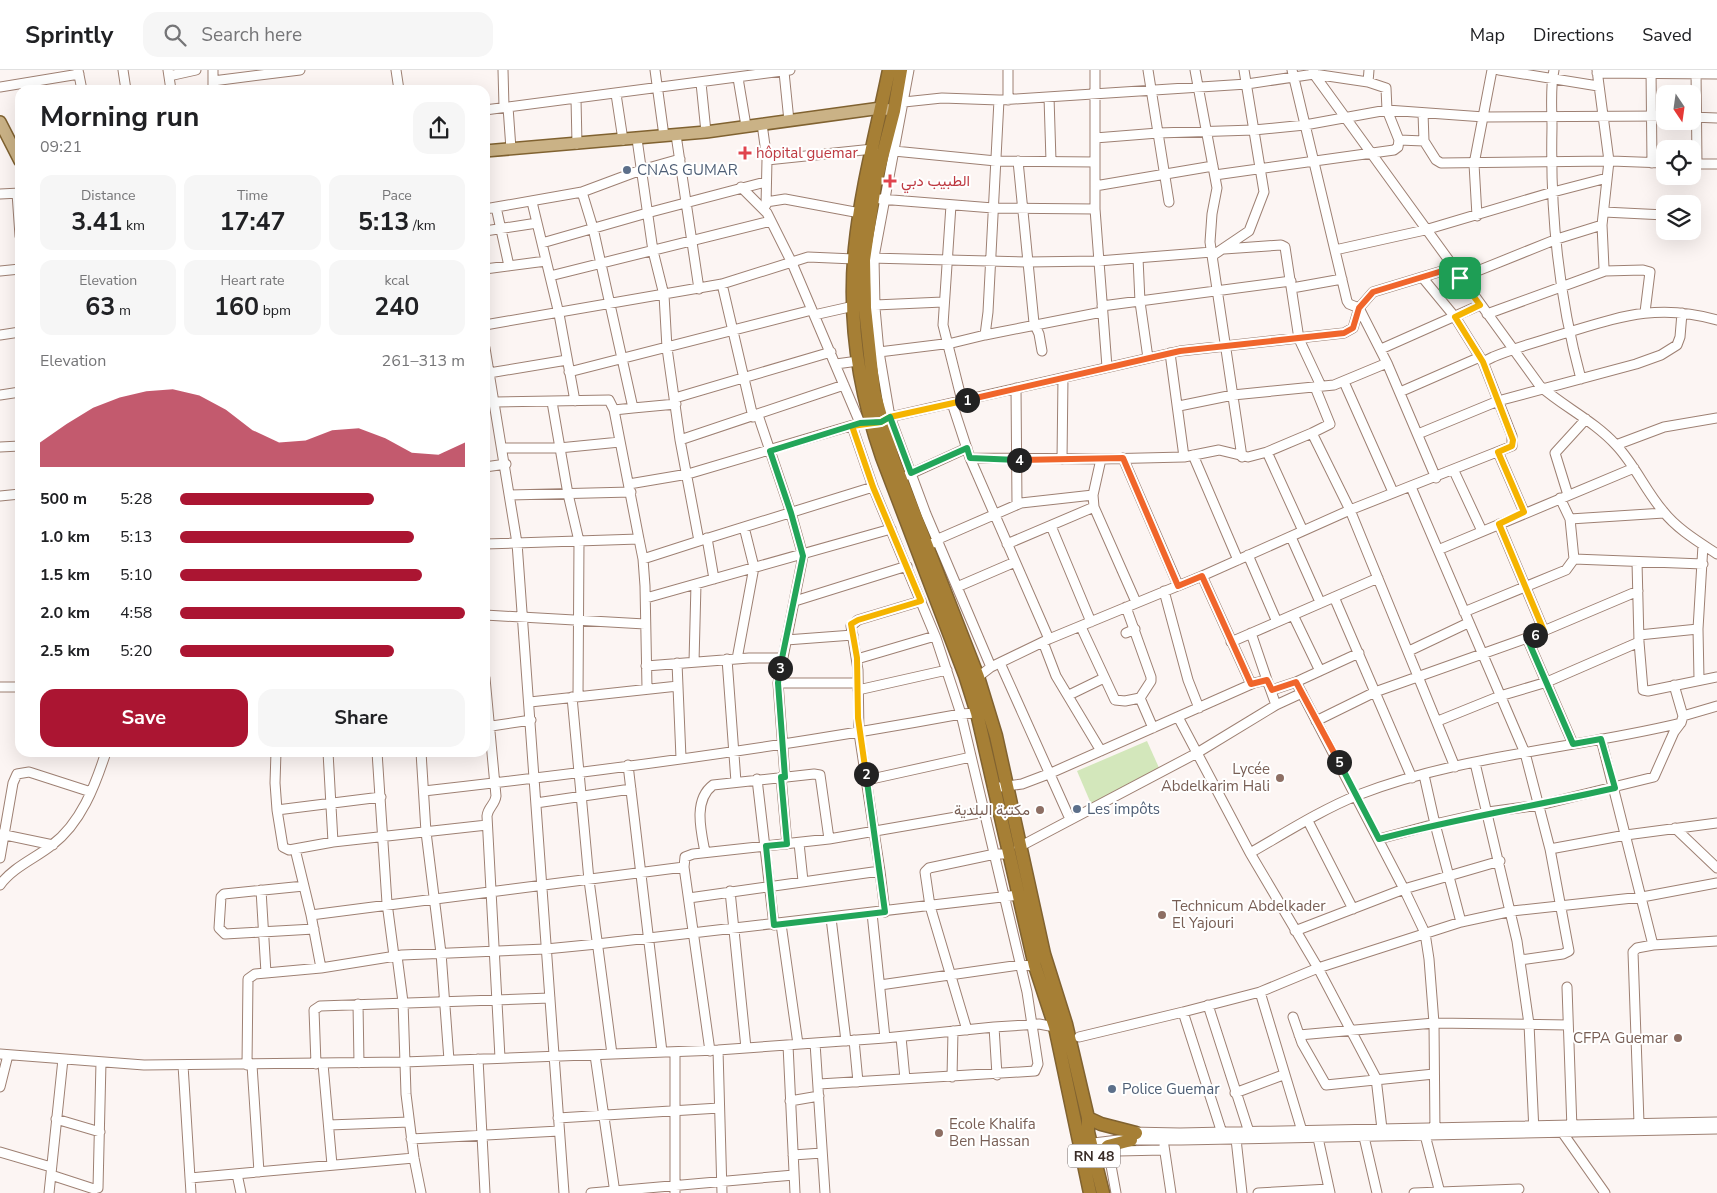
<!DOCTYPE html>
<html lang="en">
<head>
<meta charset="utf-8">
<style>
  :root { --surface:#fff; --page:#f6f6f6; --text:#202124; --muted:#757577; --line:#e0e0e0; --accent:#ab1532 }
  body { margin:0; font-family:"Nunito Sans",Vazirmatn,sans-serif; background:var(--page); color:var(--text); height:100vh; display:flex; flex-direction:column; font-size:19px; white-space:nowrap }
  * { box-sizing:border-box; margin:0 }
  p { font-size:16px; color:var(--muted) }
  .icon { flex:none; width:28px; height:28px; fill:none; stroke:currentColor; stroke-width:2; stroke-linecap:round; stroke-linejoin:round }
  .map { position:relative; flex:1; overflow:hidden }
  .panel { position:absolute; left:15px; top:15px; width:475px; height:672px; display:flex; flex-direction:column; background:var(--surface); border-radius:15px; box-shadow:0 5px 20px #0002 }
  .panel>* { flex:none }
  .needle { width:32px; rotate:167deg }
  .buttons { position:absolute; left:1656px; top:15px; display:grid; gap:10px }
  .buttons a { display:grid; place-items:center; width:45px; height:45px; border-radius:10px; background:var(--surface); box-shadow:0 5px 20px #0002; font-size:25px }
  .pin { position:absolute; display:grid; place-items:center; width:42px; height:42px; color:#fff; margin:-21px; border-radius:10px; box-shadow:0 2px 8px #0006 }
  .km { position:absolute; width:25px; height:25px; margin:-12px; border-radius:50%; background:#222; color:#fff; font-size:14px; line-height:25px; text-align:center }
  .round { display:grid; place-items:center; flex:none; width:52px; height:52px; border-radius:15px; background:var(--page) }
  .summary { display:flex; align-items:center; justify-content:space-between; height:85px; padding:0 25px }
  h1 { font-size:28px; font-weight:700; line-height:38px }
  .figures { display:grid; grid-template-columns:repeat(3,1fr); gap:8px; height:85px; padding:5px 25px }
  .figures div { display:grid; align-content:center; border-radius:12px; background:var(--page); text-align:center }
  .figures b { font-size:25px; font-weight:700 }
  .figures small { font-size:14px; font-weight:400 }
  .figures p { font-size:14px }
  .chart { height:140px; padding:10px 25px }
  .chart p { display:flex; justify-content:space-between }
  .chart svg { width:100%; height:90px; margin-top:5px; fill:var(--accent); opacity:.7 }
  .action { display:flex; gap:10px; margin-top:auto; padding:10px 25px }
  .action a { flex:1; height:58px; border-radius:15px; background:var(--accent); color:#fff; font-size:20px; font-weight:700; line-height:58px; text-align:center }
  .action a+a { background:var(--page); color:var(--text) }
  ul { padding:0 25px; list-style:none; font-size:16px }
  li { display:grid; grid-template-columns:80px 60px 1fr; align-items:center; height:38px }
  li i { height:12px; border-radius:6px; background:var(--accent) }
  header { display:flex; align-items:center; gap:30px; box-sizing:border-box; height:70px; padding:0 25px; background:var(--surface); border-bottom:1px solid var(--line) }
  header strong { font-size:24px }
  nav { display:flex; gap:28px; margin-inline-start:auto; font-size:18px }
  .search { width:350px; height:45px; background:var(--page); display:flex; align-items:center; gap:12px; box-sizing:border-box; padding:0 18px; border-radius:15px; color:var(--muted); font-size:19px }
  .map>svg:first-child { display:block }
</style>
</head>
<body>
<header>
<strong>Sprintly</strong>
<div class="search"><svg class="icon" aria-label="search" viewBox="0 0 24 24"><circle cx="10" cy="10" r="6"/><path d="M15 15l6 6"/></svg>Search here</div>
<nav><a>Map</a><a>Directions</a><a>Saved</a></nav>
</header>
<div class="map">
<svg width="1717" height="1123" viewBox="0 0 1717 1123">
  <rect width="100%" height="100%" fill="#fcf5f3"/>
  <path fill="#d3e7bb" d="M1147,671L1160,700L1092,736L1077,701Z"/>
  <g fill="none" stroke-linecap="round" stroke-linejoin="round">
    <g stroke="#9e8073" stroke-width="11">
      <path id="minor" d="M78,0L82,20
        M123,0L126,20
        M168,0L171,20
        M396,0L399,20
        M503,0L504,37
        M655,0L664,66
        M909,0L874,187L875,238L879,282L890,347L926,444L991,597
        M1095,0V139L1107,297
        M1148,0L1169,132
        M1195,0L1217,118L1212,144L1210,172L1242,387
        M1292,0L1347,231L1349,234L1359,238L1387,293L1436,408
        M1313,0L1316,7L1540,316C1564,337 1594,351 1616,375C1635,395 1645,420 1663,441C1677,459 1699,472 1717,484
        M1499,0L1598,16
        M1554,0C1550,18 1552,38 1552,57C1550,141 1559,228 1581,309
        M1597,0L1609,91L1602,155L1604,198L1605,201L1643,200L1650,202L1645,242
        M1651,0L1652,93
        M1696,0L1697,94
        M784,2L789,51
        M1597,3L1717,4
        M169,6L196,0
        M738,8L746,56
        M213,11L300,0
        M1368,12L1369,0
        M701,13L706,62
        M0,17L79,4
        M213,20V0
        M616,24L623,70
        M1049,27L1051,91
        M576,29L577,74
        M1008,30V0
        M904,32L942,28L999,30L1247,14L1314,4L1368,12L1386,18L1387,40L1399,70L1398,77L1394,80L1215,105
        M508,37L511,79
        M485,40L790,0
        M1423,43L1424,71
        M1692,47L1717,48
        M762,54L767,90L766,135
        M676,65L699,219
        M1095,68L1158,63L1254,60L1305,55L1387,40L1484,47L1665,46
        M637,69L653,181L664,225L667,278L680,370L699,471L643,489L639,469
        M1399,70L1424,71L1436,90L1441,93L1611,91L1665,93
        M894,81L996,91L1095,92
        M767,90L873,79
        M1018,91L1034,253L1039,264L1042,281
        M1693,94H1717
        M1095,116L1213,96
        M741,117L767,143L792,193L860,353
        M17,123L20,166
        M0,124L20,123
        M880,129L993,138L1095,139
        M532,132L559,244L575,331
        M766,132L785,129L860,143
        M951,135L943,255L962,331
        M496,137L509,196
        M485,139L582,122
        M1604,142L1665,145
        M1477,146L1474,94L1492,0
        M485,161L537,153
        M542,173L647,143L765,112
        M1224,179L1281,175L1285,177L1299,269L1321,316
        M1335,180L1425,160L1553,122L1607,108
        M1212,186L1249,161L1264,122L1244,0
        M870,188L1027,192L1098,191L1212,182
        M1138,188L1140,232L1148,288
        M485,199L546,191
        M0,201L20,199
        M550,206L771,151
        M1422,207L1455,247L1483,292
        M1460,208L1557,169L1602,155
        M722,214L753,347
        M1292,218L1342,209
        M875,235L943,232
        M1102,236L1291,211
        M1487,244L1605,201
        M814,245L854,236
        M485,255L722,214L808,187L854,189
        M0,265L20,262
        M985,265L1102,242
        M485,278L517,473L564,1123
        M1381,279L1480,235
        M879,282L952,273L985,265L988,242L999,30
        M1170,283L1184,387
        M836,294L858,291
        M569,302L812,240
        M489,303L567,290
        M1344,312L1393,422
        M1016,318L1017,434
        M1400,322L1480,287
        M0,325L20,322
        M675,328L831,282
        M495,332L609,330L614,340
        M552,332L568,424L579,471L578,626
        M952,333L970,388L1049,569
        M1179,336L1233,325L1334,315L1387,293
        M633,338L676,334
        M758,345L791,443L803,486L778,613L785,707
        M1312,363L1350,440L1455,697
        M1418,364L1498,331L1636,294L1661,285L1677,275L1680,267L1682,243
        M680,370L844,315
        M1616,375L1664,357L1717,348
        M0,377L20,376
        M503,378H559L620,372
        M1498,382L1524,442
        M1193,385L1238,490
        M970,388L1101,389
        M1123,388L1178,515
        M1062,389L1063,308
        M485,397L506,394
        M1454,401L1482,461
        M908,405L967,378
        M629,414L688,404L860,353L881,352L890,347L1180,281L1344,263L1353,258L1359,238L1373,222L1452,198
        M1411,417L1525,683L1550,779L1569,881L1563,884L1520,890
        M510,425L631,422
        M1568,425L1555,383L1586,349
        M0,426L20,424
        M1560,428L1570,449
        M1499,454L1544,561
        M1051,456L1091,552
        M1303,461L1267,382L1312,363L1330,354L1315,317
        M1291,467L1320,532
        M707,468L714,509
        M699,471L873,417
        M933,473L936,470L1021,433L1093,425
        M485,474L639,469L614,340L633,338L593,158L582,122L641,100L680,89
        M1007,474L1094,437
        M1438,480L1634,398
        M1248,485L1277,552
        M643,489L645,516L647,618
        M1574,489L1570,449L1664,443
        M1637,492L1639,572L1643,620L1648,621L1717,607
        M1202,506L1251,614
        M957,517L1015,492
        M1164,521L1188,610L1199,638
        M1334,527L1412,708
        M646,528L891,459
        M795,531L907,496
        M1136,532L1094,437L1093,425L1101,389L1184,387L1219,380L1248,387L1267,382
        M1464,542L1566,500L1574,489L1703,494
        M485,545L645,554
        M1293,545L1320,601
        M1081,557L1115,630L1125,631L1140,628L1151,611V607L1126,537
        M1126,563L1135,559
        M1251,563L1267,610
        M1639,565L1698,559
        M1527,568L1573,674
        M786,570L853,565
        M1043,572L1056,606L1101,681
        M1231,572L1378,508
        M1409,581L1468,553
        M727,589L736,712
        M737,589L754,497L744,457
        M857,589L935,566
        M694,592L696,514
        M677,593L681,688
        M1000,593L1070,749
        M646,596L749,588H782
        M978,607L991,597L1049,569L1202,506L1350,440L1512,376V366L1483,292L1493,287C1514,278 1537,272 1559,265C1617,248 1656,232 1717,250
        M485,608L496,726C495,735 488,737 487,746L500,988
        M1699,609L1698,559L1703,475
        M1296,612L1404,819L1500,791
        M778,613H858
        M0,617H20
        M858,620L947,600
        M1272,620L1296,612L1359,583
        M1069,625L1104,608
        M572,627L589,810L612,984
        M1140,628L1153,658
        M530,632L678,616
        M1683,646L1717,636
        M1178,647L1250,783L1318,898L1376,1008L1382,1059
        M1316,651L1375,622L1527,568L1638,521
        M1438,651L1500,626L1547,612L1639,572
        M485,657L531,650
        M1601,669L1653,875L1717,871
        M276,682L275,713L277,740
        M328,682L333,772
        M377,682L387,833L394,886
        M421,682L426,762L441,883L449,990
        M1475,693L1517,871L1529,954L1534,1062
        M628,695L662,982
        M1424,705L1435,754L1461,852
        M781,707L787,774
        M757,709L774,855
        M867,710L971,687
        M993,718L1022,714L1051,703L1254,613L1267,610L1276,635
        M424,721C604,701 783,677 961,644L977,643
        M381,727L277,740L283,777L289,780L333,772L487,755
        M536,733L631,719
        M1308,751L1353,839
        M1675,758L1717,798
        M0,764L53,775
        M1379,769L1435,754L1488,742L1540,735L1654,707L1674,662L1680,654
        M799,773L803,811
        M1019,777L1197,683L1276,635L1302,623
        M295,779L311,845
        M1550,779L1626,765L1717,753
        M705,782C701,761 693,730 713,715L814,704L820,705L829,769
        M1250,783C1285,763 1321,740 1358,725C1461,685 1574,679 1681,653L1683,646L1674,615
        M0,788L13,713L17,704L29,702L91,722
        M684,797L685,787L693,784L829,769L985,742
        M880,801L859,663L858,600L851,556L858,550L921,531
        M0,815C13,797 36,788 52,775C81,753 95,716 106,682
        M304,816L224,824L221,827L219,858L225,864L314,859
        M261,820L266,903
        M730,821L746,978
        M689,828L880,801L885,842
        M872,843L885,968
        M831,848L846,971
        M781,854L798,974
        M1295,861L1404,819L1425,863L1429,889L1434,953L1435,1063
        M397,886L403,932L406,1024L414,1088L421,1123
        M321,898L311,845L684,797L710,981
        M880,915L1020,895L1035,896
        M1567,917L1572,1059
        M1260,922L1302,1061
        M358,934L359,993
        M1208,935L1249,1062
        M1183,942L1260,922L1318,898L1461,852L1512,841L1642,827L1717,813
        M1293,947L1302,973L1326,1015L1434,1004
        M994,957L997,1005
        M967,960L930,836L925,802L929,798L995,784H1010
        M1299,965L1434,953L1568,955
        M901,967L905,1009
        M1079,967L1183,942L1222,1063
        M854,970L858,1012
        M815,973L825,1123
        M788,975L795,1123
        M718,980L722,1123
        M0,984L144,995L404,992L718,980L885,968L994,957L1039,954L1055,957L1060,956
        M595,985L615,1123
        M478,989L485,1123
        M316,994L314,940L320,936L550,928
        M323,994L332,1095
        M183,995L190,1108L414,1088
        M247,995L248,909L255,904L321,898L402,885L546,879L597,874L1019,825
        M252,995L259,1102
        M952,1007L953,961
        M819,1014L1035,1001L1038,994L1027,922L961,644L936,568L873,417L852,356
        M0,1017L8,985
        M1235,1023L1283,1005
        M790,1031L819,1026
        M558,1048L719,1038
        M56,1049L100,1062
        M1639,1053L1633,882L1637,878L1653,875
        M329,1055L409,1052
        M1130,1062L1180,1063L1717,1052
        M1562,1062L1605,1123
        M1425,1065L1440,1123
        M1364,1067L1377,1123
        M1318,1068L1330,1123
        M411,1069L559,1061
        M1236,1069L1242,1123
        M1086,1074L1118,1070H1181L1717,1059
        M1164,1076L1171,1123
        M0,1082L51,1097
        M793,1085L822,1083
        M237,1104L241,1123
        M51,1105L94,1119L98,1118L101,992
        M190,1108L191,1123
        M49,1123L63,989
        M591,1123L794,1105
        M675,1123V982
        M1116,1123L1110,1090L1111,1083L1118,1081L1164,1080
        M1258,1123L1329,1119
        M1414,1123L1519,1119"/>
    </g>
    <g stroke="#806230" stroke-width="14">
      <path id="major" d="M0,52L20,91
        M485,81L706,62L881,38L894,41"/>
    </g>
    <g stroke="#806230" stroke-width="15">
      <path id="highway" d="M889,0C877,59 861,118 855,178C848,249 859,321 882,387L965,605L977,643L1035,896L1055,957L1090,1123
        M901,0L894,41L875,115L864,190L865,238L874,322L893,389L978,607L996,666L1044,884L1066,954L1088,1048V1062L1103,1123
        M1088,1048L1101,1054L1136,1063
        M1095,1090L1108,1076L1131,1070"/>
    </g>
    <use href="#minor" stroke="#fff" stroke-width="9"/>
    <use href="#major" stroke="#cab286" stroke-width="11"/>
    <use href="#highway" stroke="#a67f35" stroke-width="12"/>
  </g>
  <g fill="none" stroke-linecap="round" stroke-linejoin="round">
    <g stroke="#fff" stroke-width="10">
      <path id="split-1" d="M967,330L1180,281L1344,263L1353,258L1359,238L1373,222L1452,198L1460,208"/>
    </g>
    <g stroke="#fff" stroke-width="10">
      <path id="split-2" d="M866,704L858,648L857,588L851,554L858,550L921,531L873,417L852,356L881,352L890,347L967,330"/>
    </g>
    <g stroke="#fff" stroke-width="10">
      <path id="split-3" d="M780,598L778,613L785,707H781L787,774L766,776L774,855L885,842L866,704"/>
    </g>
    <g stroke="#fff" stroke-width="10">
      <path id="split-4" d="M780,598L803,486L791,443L770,381L860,353L881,352L890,347L911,403L967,378L970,388L1019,390"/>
    </g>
    <g stroke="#fff" stroke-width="10">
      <path id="split-5" d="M1019,390L1123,388L1178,516L1202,506L1251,614L1267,610L1272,620L1296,612L1339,692"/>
    </g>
    <g stroke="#fff" stroke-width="10">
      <path id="split-6" d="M1339,692L1379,769C1457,748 1536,736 1615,718L1601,669L1573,674L1527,568L1535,565"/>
    </g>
    <g stroke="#fff" stroke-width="10">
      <path id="split-7" d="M1460,208L1480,235L1455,247L1483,292L1513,370L1512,376L1498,382L1524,442L1499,454L1544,561L1535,565"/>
    </g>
    <use href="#split-1" stroke="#f0652b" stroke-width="6"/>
    <use href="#split-2" stroke="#f5b400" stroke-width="6"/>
    <use href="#split-3" stroke="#22a559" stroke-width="6"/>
    <use href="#split-4" stroke="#22a559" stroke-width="6"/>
    <use href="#split-5" stroke="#f0652b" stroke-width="6"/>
    <use href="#split-6" stroke="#22a559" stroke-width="6"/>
    <use href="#split-7" stroke="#f5b400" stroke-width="6"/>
  </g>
  <g fill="#e0444e" stroke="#fff" stroke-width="2">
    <path d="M742.5 75.5h5v5h5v5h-5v5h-5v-5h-5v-5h5z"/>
    <path d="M887.5 103.5h5v5h5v5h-5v5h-5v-5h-5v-5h5z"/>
  </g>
  <g fill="#5c6f8a" stroke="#fff" stroke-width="2">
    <circle cx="627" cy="100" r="5"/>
    <circle cx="1077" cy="739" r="5"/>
    <circle cx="1112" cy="1019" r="5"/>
  </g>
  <g fill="#8d6e63" stroke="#fff" stroke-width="2">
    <circle cx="1280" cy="708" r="5"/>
    <circle cx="1040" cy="740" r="5"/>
    <circle cx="1162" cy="845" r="5"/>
    <circle cx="1678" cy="968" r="5"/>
    <circle cx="939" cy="1063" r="5"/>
  </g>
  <g text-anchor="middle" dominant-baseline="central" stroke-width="4" stroke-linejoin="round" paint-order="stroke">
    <rect fill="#fff" stroke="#746b68" stroke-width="1" x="1068" y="1074.5" width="52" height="23" rx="4"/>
    <g font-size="14" font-weight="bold" fill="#392c27">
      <text x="1094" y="1086">RN 48</text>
    </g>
    <g font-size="15" fill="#be3a42" stroke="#fff" text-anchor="start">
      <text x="756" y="83">hôpital guemar</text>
      <text x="901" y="111">الطبيب دبي</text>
    </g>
    <g font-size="15" fill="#4e5e75" stroke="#fff" text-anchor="start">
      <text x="637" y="100">CNAS GUMAR</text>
      <text x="1087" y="739">Les impôts</text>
      <text x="1122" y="1019">Police Guemar</text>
    </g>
    <g font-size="15" fill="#785e54" stroke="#fff" text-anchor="end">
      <text x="1270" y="699">Lycée<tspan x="1270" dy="17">Abdelkarim Hali</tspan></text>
      <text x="1030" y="740">مكتبة البلدية</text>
      <text x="1172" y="836" text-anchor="start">Technicum Abdelkader<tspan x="1172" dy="17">El Yajouri</tspan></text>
      <text x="1668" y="968">CFPA Guemar</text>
      <text x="949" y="1054" text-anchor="start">Ecole Khalifa<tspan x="949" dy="17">Ben Hassan</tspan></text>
    </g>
  </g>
</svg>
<div class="buttons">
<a><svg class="needle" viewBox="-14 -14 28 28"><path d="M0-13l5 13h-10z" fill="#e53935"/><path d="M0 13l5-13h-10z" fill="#757577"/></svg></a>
<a><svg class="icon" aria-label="locate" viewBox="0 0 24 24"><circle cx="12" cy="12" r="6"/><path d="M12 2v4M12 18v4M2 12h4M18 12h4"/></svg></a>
<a><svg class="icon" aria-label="layers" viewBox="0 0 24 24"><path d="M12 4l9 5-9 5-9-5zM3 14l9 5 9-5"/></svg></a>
</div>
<div class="pin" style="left:1460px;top:208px;background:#1e9e55"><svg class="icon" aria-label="arrive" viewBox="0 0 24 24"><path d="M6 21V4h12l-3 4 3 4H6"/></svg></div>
<b class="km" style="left:967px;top:330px">1</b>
<b class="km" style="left:866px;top:704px">2</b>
<b class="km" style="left:780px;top:598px">3</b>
<b class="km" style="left:1019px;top:390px">4</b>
<b class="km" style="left:1339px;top:692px">5</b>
<b class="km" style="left:1535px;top:565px">6</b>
<section class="panel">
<div class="summary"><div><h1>Morning run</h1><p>09:21</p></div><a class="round"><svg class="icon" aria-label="share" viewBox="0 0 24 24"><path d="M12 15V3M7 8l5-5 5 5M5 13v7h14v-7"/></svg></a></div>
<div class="figures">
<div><p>Distance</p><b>3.41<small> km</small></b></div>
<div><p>Time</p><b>17:47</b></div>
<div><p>Pace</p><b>5:13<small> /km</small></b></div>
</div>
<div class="figures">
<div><p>Elevation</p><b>63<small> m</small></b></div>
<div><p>Heart rate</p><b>160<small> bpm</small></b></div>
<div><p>kcal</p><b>240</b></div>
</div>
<div class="chart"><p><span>Elevation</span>261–313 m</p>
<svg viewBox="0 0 160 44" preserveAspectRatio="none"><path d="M0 44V32L10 23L20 15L30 10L40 7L50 6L60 9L70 16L80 26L90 32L100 31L110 26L120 25L130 30L140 37L150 38L160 32V44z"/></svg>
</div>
<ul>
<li><b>500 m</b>5:28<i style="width:68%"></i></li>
<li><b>1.0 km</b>5:13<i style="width:82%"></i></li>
<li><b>1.5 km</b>5:10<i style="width:85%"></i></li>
<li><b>2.0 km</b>4:58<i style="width:100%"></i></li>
<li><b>2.5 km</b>5:20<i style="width:75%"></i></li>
</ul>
<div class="action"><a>Save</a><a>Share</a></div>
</section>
</div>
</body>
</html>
